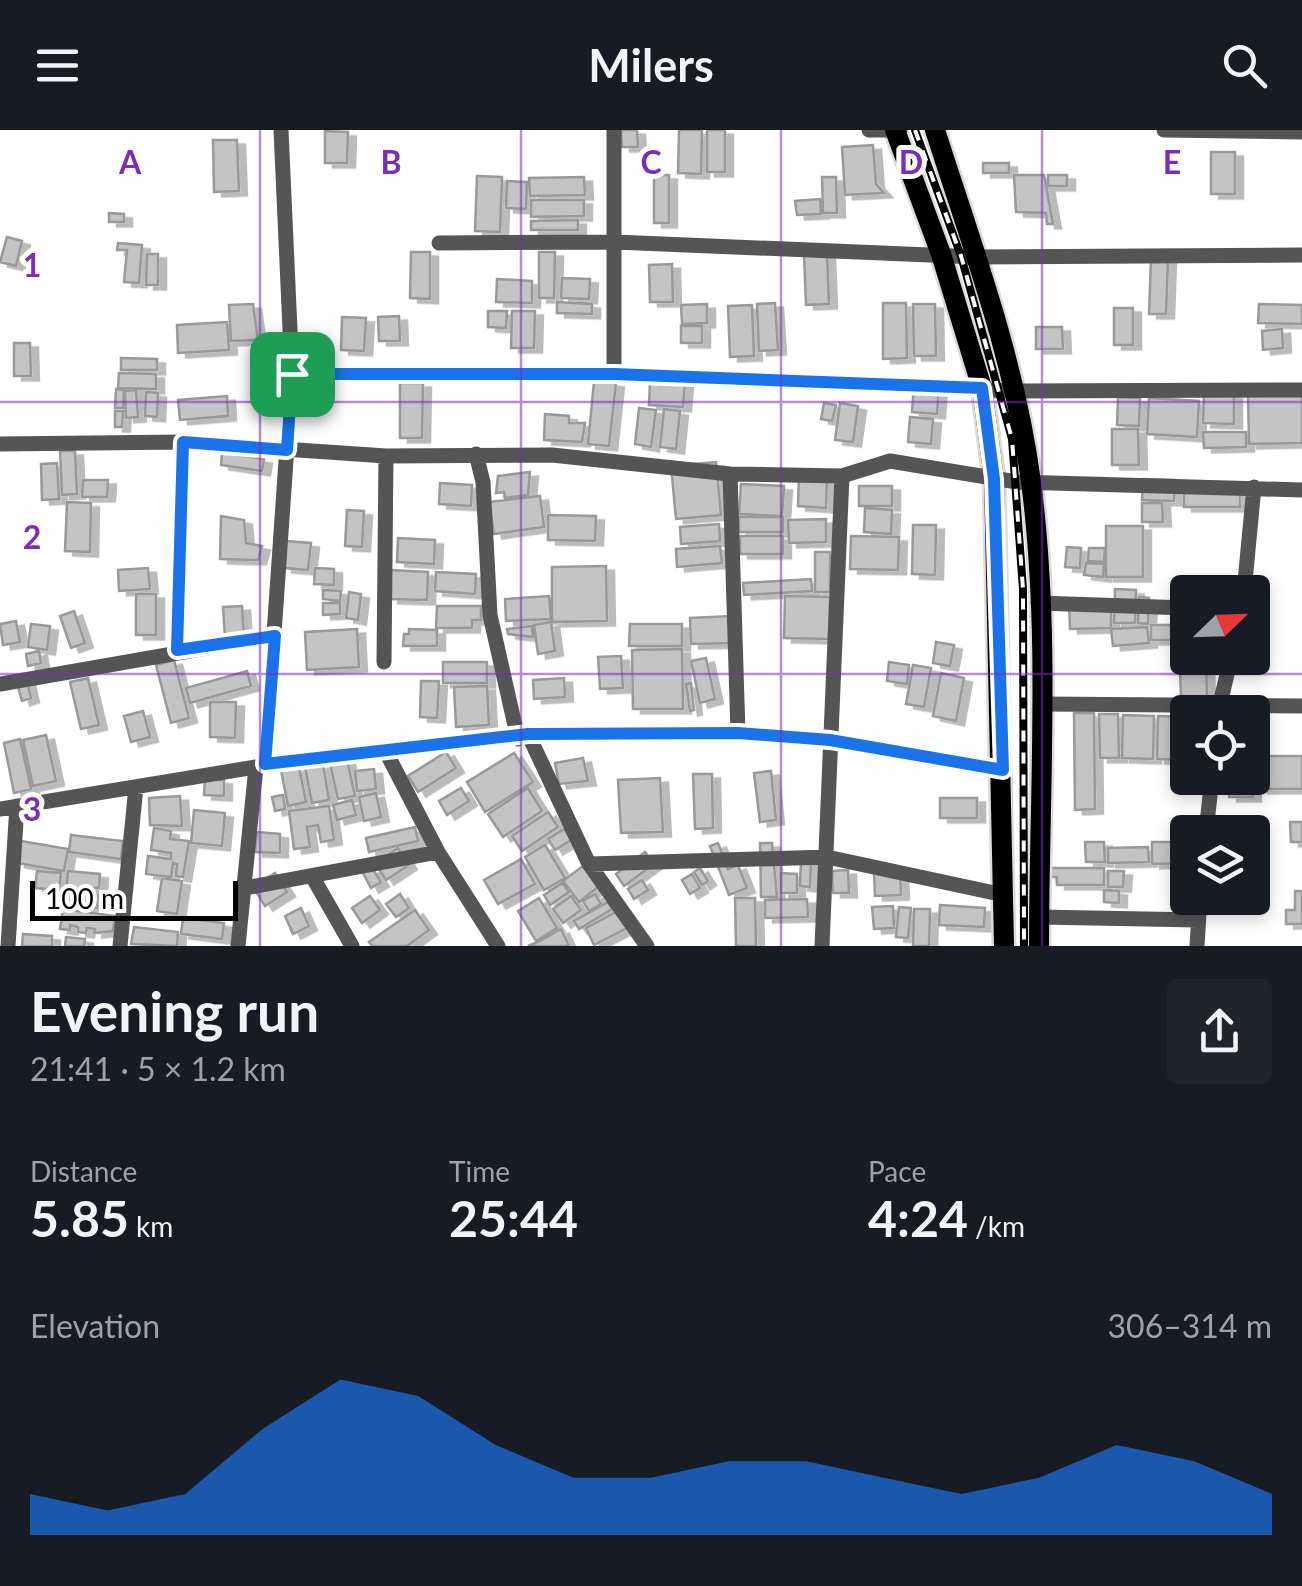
<!DOCTYPE html>
<html lang="en">
<head>
<meta charset="utf-8">
<style>
  :root { --surface:#171b24; --page:#20242c; --text:#f1f3f6; --muted:#9ea1a6; --accent:#1a73e8 }
  body { margin:0; font-family:Lato,sans-serif; background:var(--page); color:var(--text); height:100vh; display:flex; flex-direction:column; font-size:38px; white-space:nowrap }
  * { box-sizing:border-box; margin:0 }
  p { font-size:32px; color:var(--muted) }
  .icon { flex:none; width:55px; height:55px; fill:none; stroke:currentColor; stroke-width:2; stroke-linecap:round; stroke-linejoin:round }
  .map { position:relative; height:816px; overflow:hidden }
  .drawer { display:flex; flex-direction:column; background:var(--surface); flex:1 }
  .drawer>* { flex:none }
  .needle { width:65px; rotate:67deg }
  .controls { position:absolute; left:1170px; top:445px; display:grid; gap:20px }
  .controls a { display:grid; place-items:center; width:100px; height:100px; border-radius:10px; background:var(--surface); box-shadow:0 5px 15px #0003; font-size:50px }
  .scale { position:absolute; left:30px; bottom:25px; width:208px; box-sizing:border-box; padding-left:10px; border:5px solid #000; border-top:0; font-size:28px; line-height:35px; white-space:nowrap; color:#000; -webkit-text-stroke:8px #fff; paint-order:stroke }
  .pin { position:absolute; display:grid; place-items:center; width:85px; height:85px; color:#fff; margin:-42px; border-radius:20px; box-shadow:0 5px 15px #0006 }
  .round { display:grid; place-items:center; flex:none; width:105px; height:105px; border-radius:10px; background:var(--page) }
  .head { display:flex; align-items:center; justify-content:space-between; height:170px; padding:0 30px }
  h1 { font-size:55px; font-weight:700; line-height:75px }
  .metrics { display:grid; grid-template-columns:repeat(3,1fr); gap:15px; height:170px; padding:10px 30px }
  .metrics div { display:grid; align-content:center }
  .metrics b { font-size:50px; font-weight:700 }
  .metrics small { font-size:28px; font-weight:400 }
  .metrics p { font-size:28px }
  .chart { height:280px; padding:20px 30px }
  .chart p { display:flex; justify-content:space-between }
  .chart svg { width:100%; height:180px; margin-top:10px; fill:var(--accent); opacity:.7 }
  header { display:flex; justify-content:space-between; align-items:center; height:130px; padding:0 30px; background:var(--surface); font-size:45px; font-weight:700 }
  .map>svg:first-child { display:block }
</style>
</head>
<body>
<header><svg class="icon" aria-label="menu" viewBox="0 0 24 24"><path d="M4 6h16M4 12h16M4 18h16"/></svg>Milers<svg class="icon" aria-label="search" viewBox="0 0 24 24"><circle cx="10" cy="10" r="6"/><path d="M15 15l6 6"/></svg></header>
<div class="map">
<svg width="1302" height="816" viewBox="0 0 1302 816">
  <defs>
    <filter id="shadow"><feDropShadow dx="8" dy="4.5" stdDeviation="0" flood-color="#0004"/></filter>
  </defs>
  <rect width="100%" height="100%" fill="#fff"/>
  <path fill="#c4c4c4" stroke="#999" stroke-width="2.5" filter="url(#shadow)" d="M621,0H637L638,17H622Z
    M679,0H702L701,44L678,43Z
    M707,0H725V42H707Z
    M325,1L348,2L347,33H325Z
    M213,10H237L239,61L214,62Z
    M873,15L876,54L884,63L845,65L842,17Z
    M1211,22H1235V64H1211Z
    M983,33H1009V43H983Z
    M654,45H669V93H654Z
    M1014,45H1044L1053,94H1047L1046,83L1016,82Z
    M1048,45H1067V56H1048Z
    M477,46L502,47L500,102L475,101Z
    M584,47L585,65L530,66L529,48Z
    M822,47H836L837,83H823Z
    M507,51L527,52L526,79L506,78Z
    M820,69L821,84L797,85L795,71Z
    M531,70H584V86L531,87Z
    M109,83L124,84V92H109Z
    M578,90V100H531V91Z
    M7,107L22,111L16,136L0,132Z
    M118,113L142,115L139,153L124,152L127,120H117Z
    M411,122H430V169L410,168Z
    M539,122H555L554,168H539Z
    M827,123L829,174L806,175L804,124Z
    M147,124H158V155H146Z
    M1151,128L1168,129L1166,184H1149Z
    M672,134L673,172H650L649,135Z
    M562,148L590,149L589,169L561,168Z
    M497,149L532,151V173L496,172Z
    M557,172L592,174V184L557,183Z
    M775,173L778,220L759,221L757,174Z
    M883,173H906L907,228L883,229Z
    M253,174L258,210L231,211L229,175Z
    M707,174V193L682,194L681,175Z
    M913,174H935L936,226H914Z
    M1259,174L1302,175V194L1258,193Z
    M752,175L754,226L730,227L728,176Z
    M1114,178H1133V215H1114Z
    M488,181H507L506,198L488,197Z
    M512,181H535L534,218H511Z
    M399,186L400,211H379L378,187Z
    M342,187L366,188L364,221L341,220Z
    M227,192L229,220L178,223L177,195Z
    M681,196H702V213H681Z
    M1036,197H1062L1063,219H1036Z
    M1282,199L1283,218L1263,220L1262,201Z
    M14,213H30L31,246H14Z
    M121,228L157,229V240H121Z
    M119,243L156,244V259L118,258Z
    M650,250L661,251V255L685,251L683,277L649,275Z
    M594,251L616,253L609,316L588,314Z
    M400,253H423L422,308H400Z
    M914,253L939,255L937,284L912,282Z
    M116,259L124,260L123,278H115Z
    M136,260L138,287L126,288L125,261Z
    M146,262L158,263L157,287L145,286Z
    M1204,263L1234,264V294L1203,293Z
    M1302,263V313L1249,314L1248,264Z
    M227,266L228,286L180,290L178,270Z
    M1118,267L1140,268L1139,296L1117,295Z
    M1149,268L1199,271L1197,307L1147,304Z
    M824,273L836,275L832,291L821,289Z
    M840,273L858,276L853,312L835,310Z
    M639,278L656,280L651,317L635,314Z
    M664,279L680,281L676,319L660,317Z
    M115,281H123L122,297H115Z
    M545,284L569,286V293H585L582,312L544,310Z
    M910,287L933,289L931,314L908,312Z
    M1112,299H1138L1139,335H1112Z
    M1203,302H1246V317L1204,318Z
    M60,321H75L77,364L62,365Z
    M222,323L264,329L262,341L221,335Z
    M716,332L721,385L676,389L671,336Z
    M57,333L59,369L42,370L41,334Z
    M530,342L528,365L505,368L504,362L496,363L498,346Z
    M799,343L827,345L826,378L798,376Z
    M1143,349L1175,350L1174,371L1142,370Z
    M83,350H108L107,367H82Z
    M440,353L472,355L471,376L439,374Z
    M741,354L784,356L782,386L739,384Z
    M1184,354L1240,355V377H1184Z
    M859,356H892V376H859Z
    M540,366L544,397L494,404L489,372Z
    M67,372L91,373L90,422L65,421Z
    M1142,373H1162L1163,392H1142Z
    M865,378L892,380L891,404L864,402Z
    M347,380L364,381L362,417L345,416Z
    M548,385L596,386L595,411L548,410Z
    M221,386L244,390L246,413L262,416L258,430L220,429Z
    M739,387H783V402H739Z
    M826,389V412L789,413L788,390Z
    M719,394L720,411L681,414L680,397Z
    M913,395H936L935,445L912,444Z
    M1106,396H1143V447H1106Z
    M740,406H783V424H740Z
    M851,406L899,407L898,440L850,439Z
    M398,408L435,410L434,434L397,432Z
    M286,411L311,413L308,440L284,438Z
    M720,416L722,433L677,437L676,419Z
    M1067,417L1081,418L1080,438L1065,437Z
    M1089,418H1105L1104,432L1088,431Z
    M815,422H830V462H815Z
    M1086,433L1104,434L1103,447L1084,445Z
    M606,436L607,491L552,492V437Z
    M148,438L150,459L119,461L118,440Z
    M315,438L334,439V455L314,454Z
    M391,440L428,442L427,470L390,469Z
    M436,442L476,444L475,464L435,461Z
    M811,449L812,461L744,465L743,453Z
    M1115,459L1136,460L1135,493H1114Z
    M323,460L341,461L340,471L323,469Z
    M349,462L361,464L358,490L346,488Z
    M136,464H156V505H136Z
    M549,466L551,489L506,491L505,469Z
    M785,466L830,467L829,509L784,508Z
    M1139,467L1149,468L1148,494L1138,493Z
    M323,473H340V484L323,485Z
    M1069,473H1111V498L1070,499Z
    M242,476L244,507L225,508L223,477Z
    M437,476H481V490H472V498H436Z
    M74,481L85,513L71,518L60,486Z
    M732,486L733,513L691,514L690,488Z
    M16,491L20,512L3,515L0,494Z
    M551,492L555,521L538,524L534,495Z
    M31,494L50,496L47,520L28,517Z
    M630,494H682V516H629Z
    M1151,495H1188V510H1151Z
    M532,496L533,507L508,504L507,499Z
    M1147,497L1149,513L1113,516L1111,499Z
    M357,499L359,537L307,540L305,502Z
    M409,499L437,500V516H403L404,504H409Z
    M936,512L954,515L950,536L933,533Z
    M1179,515H1188V528H1206L1207,567H1181Z
    M682,519L683,579H633L632,520Z
    M39,521L41,533L28,536L26,524Z
    M621,526L623,558L600,559L598,527Z
    M706,528L715,569L700,573L691,531Z
    M174,530L189,588L171,593L156,535Z
    M443,532H487V553H443Z
    M889,532L909,535L907,554L887,551Z
    M913,535L931,538L924,577L906,574Z
    M247,541L251,556L190,573L186,558Z
    M941,543L964,548L956,591L933,586Z
    M88,548L99,595L81,599L70,552Z
    M564,548L565,567L534,569L533,550Z
    M27,551L31,568L22,571L17,553Z
    M421,551H439L437,588L420,587Z
    M691,553L694,580L690,581L686,554Z
    M487,556L489,595L456,597L454,557Z
    M210,572H236L235,608L210,607Z
    M143,581L150,607L131,612L124,586Z
    M1074,583H1094L1095,679L1075,680Z
    M1099,584H1118L1119,628H1100Z
    M1123,585L1154,586L1153,629L1122,628Z
    M1158,586L1187,587L1186,630L1157,629Z
    M46,605L56,651L33,656L23,610Z
    M20,609L31,659L14,663L4,613Z
    M446,622L456,638L418,662L408,646Z
    M514,623L533,652L485,682L467,652Z
    M1259,626H1302V659H1260Z
    M583,628L588,651L559,654L555,633Z
    M347,630L355,666L338,669L330,634Z
    M323,634L329,670L312,673L305,637Z
    M299,637L306,672L288,676L281,640Z
    M374,639L376,659L357,661L355,641Z
    M771,641L776,690L760,692L754,643Z
    M693,644H712L713,698L695,699Z
    M660,648L663,702L621,703L618,650Z
    M1229,648H1252L1253,667H1229Z
    M205,649L224,650V666L204,665Z
    M461,658L469,671L447,685L439,671Z
    M528,658L542,681L503,707L488,684Z
    M376,663L381,687L364,691L359,667Z
    M283,665L285,679L275,681L272,667Z
    M180,666L182,696L150,695L149,668Z
    M940,668H977V688H940Z
    M352,670L356,685L337,690L333,675Z
    M329,676L334,710L321,712L318,695L307,697L310,717L294,719L289,681Z
    M194,680L225,683L222,716L191,713Z
    M548,682L558,697L522,721L512,706Z
    M1290,692H1302V712H1291Z
    M415,697L418,711L369,722L366,708Z
    M154,698L171,701L170,709L189,711L183,747L176,746L177,734L173,733L171,747L146,744L148,726L171,729V723L151,720Z
    M564,699L571,710L555,720L548,709Z
    M257,702L280,704V723L255,722Z
    M71,705L123,711L121,729L69,722Z
    M21,711L68,719L64,741L17,733Z
    M1085,712H1104L1105,732H1086Z
    M1152,712H1188V733L1152,734Z
    M718,713L728,739L738,735L747,758L729,765L710,716Z
    M760,713H772L777,767H761Z
    M545,715L565,748L544,760L525,727Z
    M1148,717L1149,732L1108,733V718Z
    M398,718L409,735L386,750L375,733Z
    M645,722L654,734L624,756L616,744Z
    M521,729L535,754L498,774L484,750Z
    M801,730L811,731L810,757L800,756Z
    M583,736L598,757L579,772L563,751Z
    M372,738L381,752L371,758L363,743Z
    M700,738L708,751L702,755L694,742Z
    M1048,738H1104V755H1057V747H1048Z
    M848,740L849,763H833L832,741Z
    M37,741L61,743L59,760L35,758Z
    M68,741L100,744L99,758H93V764L98,765L97,778L65,775Z
    M1108,741H1124L1123,757H1108Z
    M900,742L901,765L875,766L874,743Z
    M275,743L287,762L265,776L253,757Z
    M781,743L797,744V763H781Z
    M692,744L700,758L690,764L682,750Z
    M162,748L182,751L177,784L157,781Z
    M642,750L648,760L634,769L628,759Z
    M562,753L569,762L550,775L544,765Z
    M1104,760L1119,761V773L1104,772Z
    M1295,761H1302V794H1286V780H1295Z
    M400,764L409,778L396,787L386,774Z
    M595,764L601,774L589,781L583,771Z
    M370,766L380,780L362,793L352,778Z
    M571,766L581,780L563,793L553,779Z
    M539,768L557,798L536,811L518,781Z
    M735,768H755L756,816H736Z
    M807,769L808,787L765,788V770Z
    M608,772L612,779L579,799L574,791Z
    M940,775L985,778L984,797L939,795Z
    M893,776L894,798L874,799L872,777Z
    M899,777L911,778L908,808L896,807Z
    M301,778L309,796L293,804L285,786Z
    M63,779L115,786L113,801L94,803L95,799L87,798L86,803L78,802V797L70,795V800L60,799Z
    M914,779H930L929,816H913Z
    M415,780L429,800L407,816H372L369,812Z
    M618,781L627,798L594,815L586,798Z
    M183,788L224,793L222,809L181,804Z
    M134,797L178,802L177,816L131,814Z
    M561,799L569,816H528L540,811Z
    M23,804L52,806V816H22Z
    M66,807L85,809L84,816H65Z"/>
  <g fill="none" stroke-linecap="round" stroke-linejoin="round">
    <g stroke="#dbdbdb" stroke-width="25">
      <path id="major" d="M895,0L941,124L982,258L994,349L1004,816
        M935,0C972,116 1015,230 1031,352C1051,505 1039,662 1039,816"/>
    </g>
    <path stroke="#555" stroke-width="15" d="M614,0V244
      M869,0H900
      M1164,0L1302,2
      M439,113L615,112L977,127L1302,125
      M292,244H614L1013,261L1302,260
      M0,314L183,312L386,326L552,325L730,344L842,346L890,331L1017,352L1302,360
      M476,324L483,352L490,485L518,609
      M730,344L738,603
      M1244,462L1254,357
      M1038,473L1188,478
      M177,520L183,312
      M384,532L386,326
      M0,554L275,506
      M1043,574L1302,576
      M1218,582L1231,528
      M528,604L589,734L647,816
      M386,622L438,722L498,816
      M265,634L528,604L738,603L830,610L1003,640
      M0,679L256,637
      M1206,702L1212,648
      M589,734L827,727L1004,765
      M312,746L352,816
      M245,758L438,722
      M1039,787L1198,790
      M8,816L17,676
      M120,816L136,657
      M238,816L256,637L265,634L292,244L281,0
      M822,816L842,346
      M1197,816L1200,768"/>
    <use href="#major" stroke="#000" stroke-width="20"/>
    <g stroke="#000" stroke-width="8">
      <path id="rail" d="M915,0L961,126L1012,309L1023,459L1024,816"/>
    </g>
    <use href="#rail" stroke="#fff" stroke-width="4" stroke-dasharray="11" stroke-linecap="butt"/>
  </g>
  <g fill="none" stroke-linecap="round" stroke-linejoin="round">
    <g stroke="#fff" stroke-width="20">
      <path id="route" d="M292,244H614L982,258L994,349L1003,640L830,610L738,603L528,604L265,634L275,506L177,520L183,312L287,320Z"/>
    </g>
    <use href="#route" stroke="#1a73e8" stroke-width="12"/>
  </g>
  <path fill="none" stroke="#7b2cbf" stroke-width="2.5" stroke-opacity="0.55" d="M260,0V816M521,0V816M781,0V816M1042,0V816M0,272H1302M0,544H1302"/>
  <g font-size="32" text-anchor="middle" font-weight="bold" fill="#7b2cbf" stroke="#fff" stroke-width="10" stroke-linejoin="round" paint-order="stroke">
    <text x="130" y="44">A</text>
    <text x="391" y="44">B</text>
    <text x="651" y="44">C</text>
    <text x="911" y="44">D</text>
    <text x="1172" y="44">E</text>
    <text x="32" y="147">1</text>
    <text x="32" y="419">2</text>
    <text x="32" y="691">3</text>
  </g>
</svg>
<div class="controls">
<a><svg class="needle" viewBox="-14 -14 28 28"><path d="M0-13l5 13h-10z" fill="#e53935"/><path d="M0 13l5-13h-10z" fill="#9ea1a6"/></svg></a>
<a><svg class="icon" aria-label="locate" viewBox="0 0 24 24"><circle cx="12" cy="12" r="6"/><path d="M12 2v4M12 18v4M2 12h4M18 12h4"/></svg></a>
<a><svg class="icon" aria-label="layers" viewBox="0 0 24 24"><path d="M12 4l9 5-9 5-9-5zM3 14l9 5 9-5"/></svg></a>
</div>
<div class="scale">100 m</div>
<div class="pin" style="left:292px;top:244px;background:#1e9e55"><svg class="icon" aria-label="arrive" viewBox="0 0 24 24"><path d="M6 21V4h12l-3 4 3 4H6"/></svg></div>
</div>
<section class="drawer">
<div class="head"><div><h1>Evening run</h1><p>21:41 · 5 × 1.2 km</p></div><a class="round"><svg class="icon" aria-label="share" viewBox="0 0 24 24"><path d="M12 15V3M7 8l5-5 5 5M5 13v7h14v-7"/></svg></a></div>
<div class="metrics">
<div><p>Distance</p><b>5.85<small> km</small></b></div>
<div><p>Time</p><b>25:44</b></div>
<div><p>Pace</p><b>4:24<small> /km</small></b></div>
</div>
<div class="chart"><p><span>Elevation</span>306–314 m</p>
<svg viewBox="0 0 160 44" preserveAspectRatio="none"><path d="M0 44V34L10 38L20 34L30 18L40 6L50 10L60 22L70 30L80 30L90 26L100 26L110 30L120 34L130 30L140 22L150 26L160 34V44z"/></svg>
</div>
</section>
</body>
</html>
